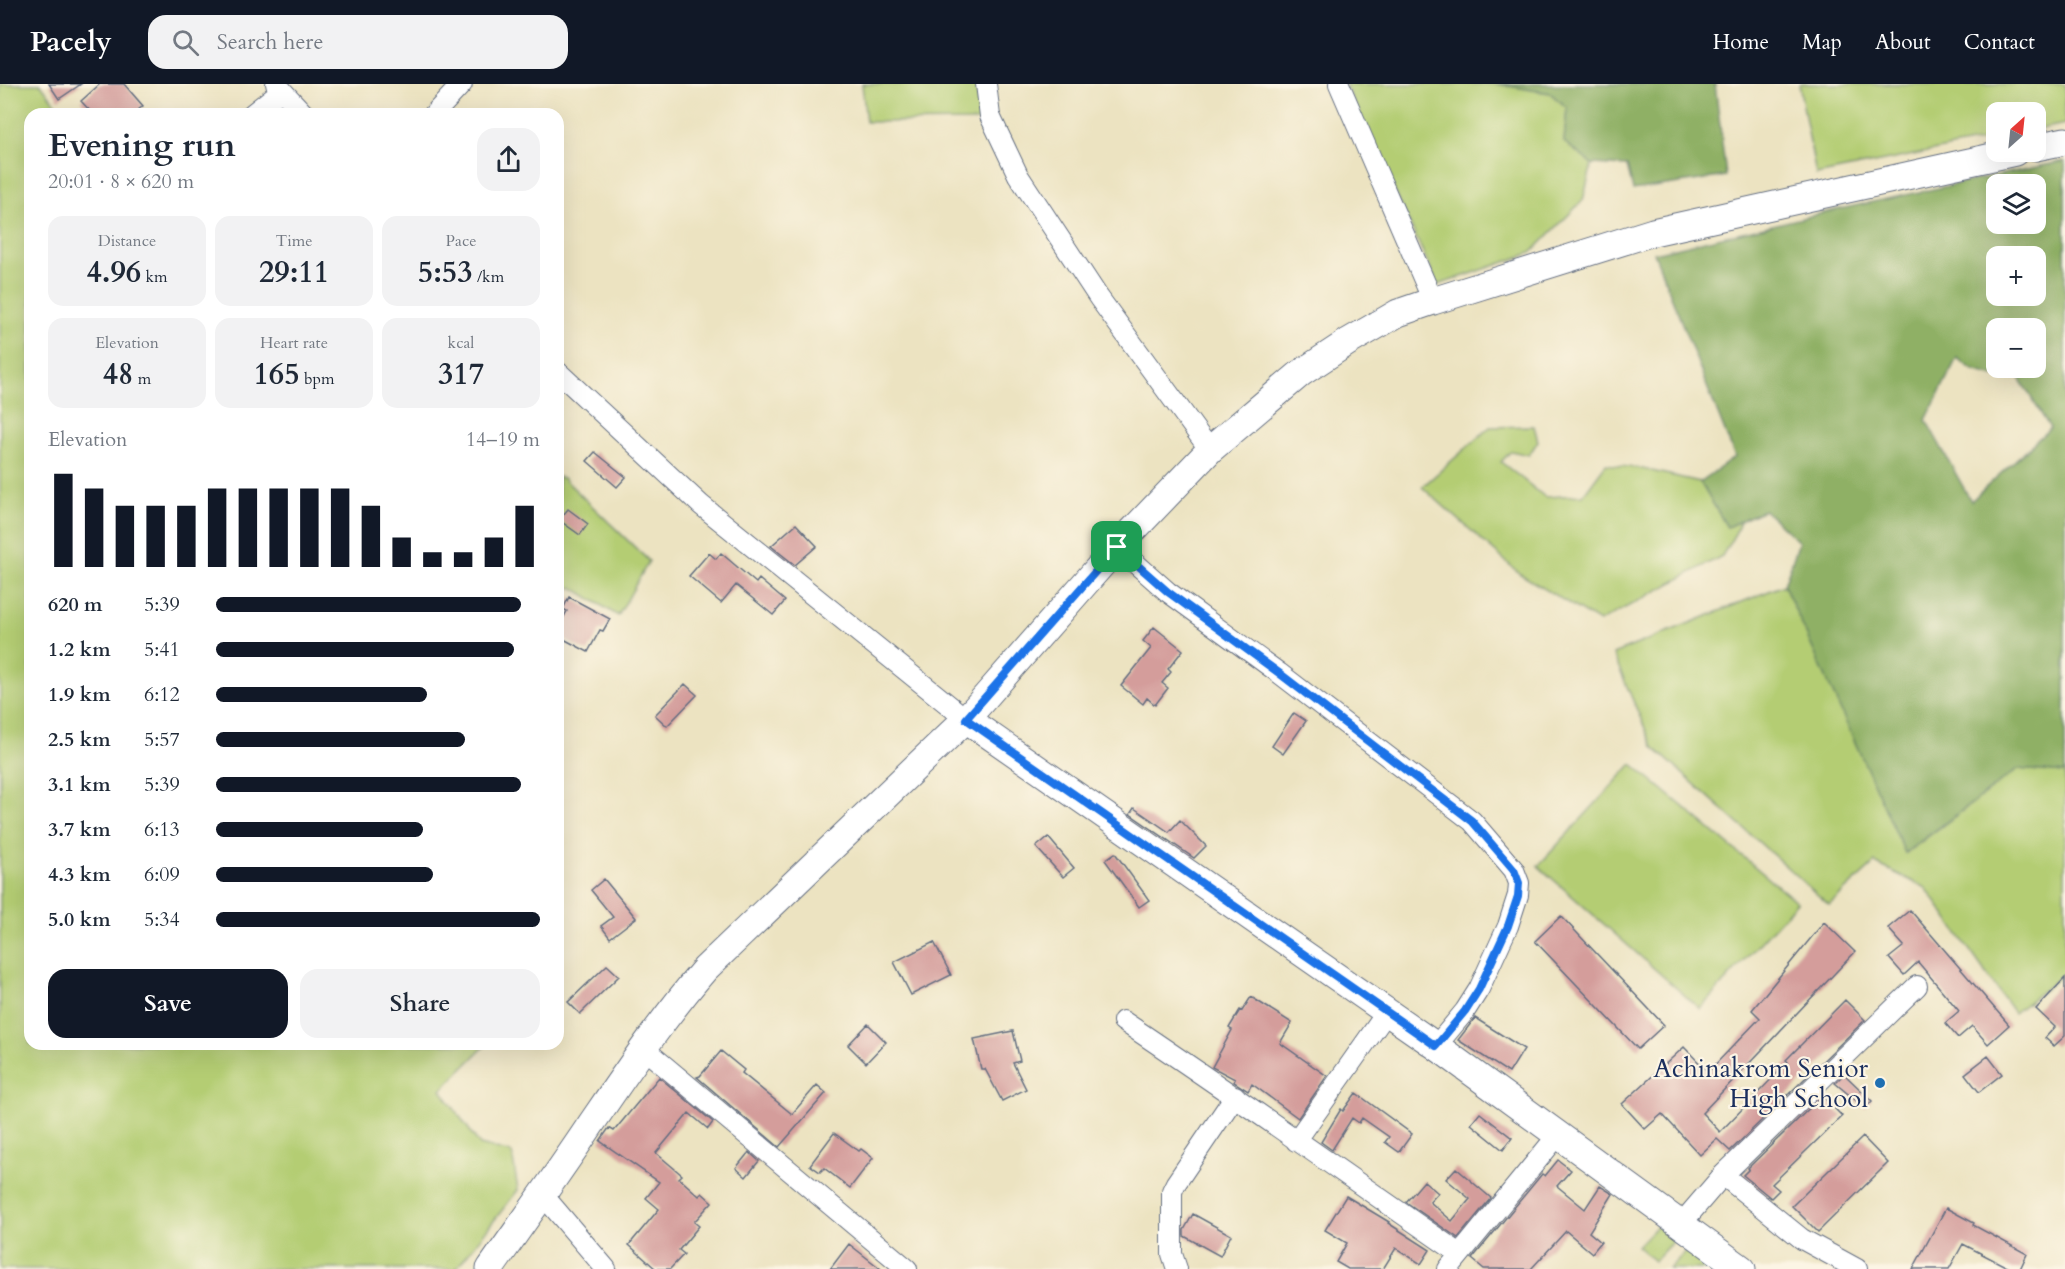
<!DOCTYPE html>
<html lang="en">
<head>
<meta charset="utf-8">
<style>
  :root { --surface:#fff; --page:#f2f2f3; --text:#1f2937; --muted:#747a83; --accent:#111827 }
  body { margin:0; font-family:Cardo,serif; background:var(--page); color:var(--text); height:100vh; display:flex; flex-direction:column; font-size:22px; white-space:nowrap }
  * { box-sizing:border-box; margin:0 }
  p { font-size:20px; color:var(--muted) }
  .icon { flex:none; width:33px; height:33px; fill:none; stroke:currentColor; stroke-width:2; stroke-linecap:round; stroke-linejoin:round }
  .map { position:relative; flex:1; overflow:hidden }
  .sheet { position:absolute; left:24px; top:24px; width:540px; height:942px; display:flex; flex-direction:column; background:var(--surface); border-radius:18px; box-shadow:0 6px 24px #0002 }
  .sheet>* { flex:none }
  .needle { width:39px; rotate:27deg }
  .controls { position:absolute; left:1986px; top:18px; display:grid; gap:12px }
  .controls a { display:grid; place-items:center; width:60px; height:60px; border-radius:12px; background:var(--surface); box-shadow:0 6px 24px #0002; font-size:30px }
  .pin { position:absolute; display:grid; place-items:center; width:51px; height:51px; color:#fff; margin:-26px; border-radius:12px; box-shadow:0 3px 9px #0006 }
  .round { display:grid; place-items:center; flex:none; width:63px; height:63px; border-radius:18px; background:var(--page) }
  .overview { display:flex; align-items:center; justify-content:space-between; height:102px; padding:0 24px }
  h1 { font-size:33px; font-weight:600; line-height:45px }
  .figures { display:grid; grid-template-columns:repeat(3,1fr); gap:9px; height:102px; padding:6px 24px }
  .figures div { display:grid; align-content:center; border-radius:15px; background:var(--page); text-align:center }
  .figures b { font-size:30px; font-weight:600 }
  .figures small { font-size:16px; font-weight:400 }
  .figures p { font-size:16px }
  .chart { height:168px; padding:12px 24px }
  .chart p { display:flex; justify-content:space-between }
  .chart svg { width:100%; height:108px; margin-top:6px; stroke:var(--accent); stroke-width:6 }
  .action { display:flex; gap:12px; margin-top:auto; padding:12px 24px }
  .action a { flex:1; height:69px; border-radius:18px; background:var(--accent); color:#fff; font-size:24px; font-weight:600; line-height:69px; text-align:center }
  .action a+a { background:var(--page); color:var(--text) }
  ul { padding:0 24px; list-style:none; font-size:20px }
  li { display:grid; grid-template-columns:96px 72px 1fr; align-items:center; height:45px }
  li i { height:15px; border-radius:8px; background:var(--accent) }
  header { display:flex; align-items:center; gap:36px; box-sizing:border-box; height:84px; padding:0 30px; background:var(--accent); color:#fff }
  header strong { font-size:28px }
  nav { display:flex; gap:33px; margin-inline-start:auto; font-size:21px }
  .search { width:420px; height:54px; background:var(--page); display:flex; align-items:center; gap:15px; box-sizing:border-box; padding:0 21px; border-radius:18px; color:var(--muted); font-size:22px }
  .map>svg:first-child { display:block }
</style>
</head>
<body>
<header>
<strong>Pacely</strong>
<div class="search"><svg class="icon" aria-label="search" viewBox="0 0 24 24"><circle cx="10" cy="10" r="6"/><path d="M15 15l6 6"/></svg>Search here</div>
<nav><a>Home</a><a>Map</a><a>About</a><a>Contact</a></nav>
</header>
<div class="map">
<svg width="2065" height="1185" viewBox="0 0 2065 1185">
  <rect width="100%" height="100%" fill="#fcf5e5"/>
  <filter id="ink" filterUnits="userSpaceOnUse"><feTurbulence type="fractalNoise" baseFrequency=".0167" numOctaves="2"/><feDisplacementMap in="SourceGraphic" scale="12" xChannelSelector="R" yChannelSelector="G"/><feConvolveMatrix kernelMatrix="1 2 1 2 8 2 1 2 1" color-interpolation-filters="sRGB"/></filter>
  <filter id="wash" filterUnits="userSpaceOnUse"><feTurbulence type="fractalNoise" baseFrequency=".008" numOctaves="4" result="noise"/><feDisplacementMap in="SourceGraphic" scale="24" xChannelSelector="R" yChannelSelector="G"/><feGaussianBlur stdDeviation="1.35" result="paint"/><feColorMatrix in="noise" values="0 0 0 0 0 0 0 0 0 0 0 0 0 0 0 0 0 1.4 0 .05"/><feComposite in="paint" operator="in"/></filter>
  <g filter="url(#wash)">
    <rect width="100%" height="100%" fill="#ece3c1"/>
    <path fill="#b4cd73" stroke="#687e68" stroke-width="1.5" d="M0,0H41L63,30H30V960H487L441,1006L480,1061L512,1069L518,1106L456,1185H0Z
      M862,0H977L979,37L866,38Z
      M1345,0H1497L1550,9L1567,24L1564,58L1592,80L1583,116L1531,169L1438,201Z
      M1799,0H2065V40L2036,46V28H1996V54L1816,91Z
      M1534,342L1538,357L1529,371L1511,367L1501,378L1545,413L1583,411L1606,380L1643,385L1700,398L1727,443L1740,437L1736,448L1722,472L1599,538L1520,490L1422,403L1490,343Z
      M558,393L563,394L649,477L618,532L572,503L558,510Z
      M1784,501L1906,769L2018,685L2065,689V889L2014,929L1926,804L1875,779L1829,821L1653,663L1613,570Z
      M1632,680L1797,818L1700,925L1538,782Z
      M1659,1139L1677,1153L1654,1177L1637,1162Z
      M1691,1162L1711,1178L1705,1185H1669Z"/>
    <path fill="#8fb065" stroke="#557062" stroke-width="1.5" fill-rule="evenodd" d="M1497,0H1715L1726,92L1633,106L1627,82L1592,80L1564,58L1567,24L1550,9Z
      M2065,77V689L2018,685L1905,769L1784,501L1799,458L1764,426L1727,443L1700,398L1735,373L1654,169L1840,125ZM1996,100H2036V140H1996ZM1996,172H2036V212H1996ZM1996,244H2036V284H2013L2050,344L1971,417L1926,336L1957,274L1973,286L1994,292L2010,284H1996Z"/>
    <g id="blocks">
      <path fill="#d49d9b" d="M49,0H81L59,15Z
        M100,0H124L143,22L133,30H93L81,17Z
        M595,368L626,393L617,403L587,377Z
        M568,425L588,440L580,451L559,436Z
        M796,440L817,462L795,481L771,462Z
        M709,469L716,475L721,469L756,499L759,495L785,517L773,531L736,501L721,519L689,492Z
        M569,513L610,535L603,547L600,546L588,568L558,552V544L567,527L563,525Z
        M1154,543L1183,566L1168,585L1171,588L1162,599L1168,604L1155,621L1147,614L1143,620L1121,602L1151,564L1143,557Z
        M685,600L697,611L667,642L655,631Z
        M1294,629L1306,637L1283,670L1272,662Z
        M1134,724L1169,748L1180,736L1206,762L1194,774L1130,730Z
        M1048,753L1074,784L1063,793L1036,763Z
        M1115,769L1149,816L1139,823L1105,776Z
        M604,795L636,834L610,854L601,842L613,833L591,806Z
        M1910,826L2009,941L1988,960L1972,942L1958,954L1945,939L1959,927L1918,878L1904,891L1889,874L1904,862L1888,844Z
        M1561,832L1664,941L1638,965L1535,857Z
        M1824,838L1855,868L1702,1029L1720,1048L1788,978L1786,976L1845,916L1865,936L1730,1067L1717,1055L1700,1071L1662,1030L1645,1045L1622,1020L1684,963L1708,988L1760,934L1752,926Z
        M934,858L951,891L911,911L894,878Z
        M607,881L619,892L580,930L568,918Z
        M2065,894V952L2054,962L2045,954L2055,943L2036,925Z
        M1251,913L1292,939L1280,959L1327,992L1298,1034L1252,1000L1248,1007L1234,998L1235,995L1212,983L1232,946L1229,944L1240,926L1242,927Z
        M1475,934L1524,965L1509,989L1458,956Z
        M868,940L886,958L866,979L848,961Z
        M1013,947L1020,977L1013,979L1026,1005L1002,1017L985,985H981L974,955Z
        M721,967L744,986L742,989L792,1030L817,1001L826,1009L779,1063L697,993L700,992Z
        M1988,972L2002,990L1979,1008L1965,990Z
        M1844,990L1872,1017L1865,1024L1835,999Z
        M659,993L713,1038L708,1045L689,1029L656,1069L682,1091L679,1094L699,1112L702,1109L712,1118L694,1138L699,1142L679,1166L684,1170L670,1185H656L629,1161L659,1125L646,1114L659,1098L600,1057L609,1044L614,1047Z
        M1356,1009L1412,1050L1399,1068L1385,1058L1389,1053L1362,1034L1359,1039L1352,1034L1332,1066L1321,1058L1341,1025L1343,1027Z
        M1822,1012L1842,1032L1772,1100L1779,1106L1771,1114L1743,1091L1749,1085L1748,1084Z
        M1480,1029L1512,1054L1503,1066L1471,1040Z
        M834,1049L859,1067L861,1065L873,1074L850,1104L824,1084L820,1088L810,1081Z
        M1863,1053L1888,1079L1818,1148L1792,1122Z
        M749,1068L759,1077L746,1093L736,1084Z
        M1558,1076L1571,1086L1557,1102L1585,1125L1600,1102L1613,1110L1589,1148L1601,1158L1592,1169L1566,1147L1531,1185H1484L1472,1175L1542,1090L1545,1092Z
        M1456,1084L1491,1114L1458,1154L1406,1118L1424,1097L1438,1109L1430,1118L1452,1137L1470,1115L1446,1095Z
        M1346,1112L1389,1138L1388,1139L1430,1166L1421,1180L1396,1164L1383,1185H1348L1336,1178L1347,1159L1325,1146Z
        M1946,1124L1974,1139L1973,1141L2027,1170L2020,1185H2011L1963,1160L1949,1185H1913Z
        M1193,1130L1231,1151L1220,1172L1184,1152V1146Z
        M849,1160L881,1185H830Z"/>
    </g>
  </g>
  <g filter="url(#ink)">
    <use href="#blocks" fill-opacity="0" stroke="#646e81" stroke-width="1.5"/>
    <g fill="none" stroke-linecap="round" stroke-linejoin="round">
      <g stroke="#646e81" stroke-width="22">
        <path id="street" d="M276,0L304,30
          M986,0L990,32L1018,91L1099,214L1210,366
          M1339,0L1433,217
          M252,30L282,6
          M434,30L462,0
          M558,288L701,421L966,635
          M1117,463L1168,508L1279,589L1472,737L1514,786L1519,799L1518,811L1508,842L1479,905L1465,927L1436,962
          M1123,937C1237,1013 1347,1092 1460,1170
          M643,964L907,1185
          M1296,1057L1387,928
          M1723,1091L1802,1155L1857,1185
          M543,1111L606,1185
          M1681,1140L1723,1091L1917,902
          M1177,1185L1172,1170V1107L1176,1099L1235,1012
          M1448,1185L1558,1051"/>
      </g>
      <g stroke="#646e81" stroke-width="29">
        <path id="secondary" d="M2036,63L2065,57
          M966,635L1436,962L1742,1185
          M490,1185C523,1138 557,1091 589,1043C626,989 662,935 705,885L966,635L1117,463L1210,366L1301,289L1348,258L1398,229L1433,217L1653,148L2015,68"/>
      </g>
      <use href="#street" stroke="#fff" stroke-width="20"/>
      <use href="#secondary" stroke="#fff" stroke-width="27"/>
    </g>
  </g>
  <g fill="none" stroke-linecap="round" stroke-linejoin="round" filter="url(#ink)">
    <g stroke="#fff" stroke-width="12">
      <path id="route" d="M1117,463L1168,508L1279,589L1472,737L1514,786L1519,799L1518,812L1508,842L1479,905L1465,927L1436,962L966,635Z"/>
    </g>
    <use href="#route" stroke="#1a73e8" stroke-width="8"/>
  </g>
  <circle fill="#1f6fb2" stroke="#fcf5e5" stroke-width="2" cx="1880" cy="999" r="6"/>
  <g text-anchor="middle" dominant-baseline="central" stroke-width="4.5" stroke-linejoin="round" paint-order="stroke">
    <g font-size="26" fill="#1b2f5e" stroke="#fcf5e5" text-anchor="end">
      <text x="1868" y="984">Achinakrom Senior<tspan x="1868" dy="30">High School</tspan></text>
    </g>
  </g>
</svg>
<div class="controls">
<a><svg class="needle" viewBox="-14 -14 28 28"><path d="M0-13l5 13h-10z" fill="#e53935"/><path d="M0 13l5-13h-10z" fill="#747a83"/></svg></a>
<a><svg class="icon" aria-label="layers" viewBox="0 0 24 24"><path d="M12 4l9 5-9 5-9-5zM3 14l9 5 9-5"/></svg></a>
<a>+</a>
<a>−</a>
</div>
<div class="pin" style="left:1117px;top:463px;background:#1e9e55"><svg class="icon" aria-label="arrive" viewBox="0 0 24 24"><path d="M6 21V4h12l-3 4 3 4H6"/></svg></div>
<section class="sheet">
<div class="overview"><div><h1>Evening run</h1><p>20:01 · 8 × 620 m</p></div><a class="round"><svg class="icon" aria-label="share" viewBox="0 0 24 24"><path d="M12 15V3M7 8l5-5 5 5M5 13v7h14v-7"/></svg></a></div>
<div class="figures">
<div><p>Distance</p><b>4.96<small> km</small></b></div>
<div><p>Time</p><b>29:11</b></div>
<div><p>Pace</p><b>5:53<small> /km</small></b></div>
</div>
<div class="figures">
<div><p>Elevation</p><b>48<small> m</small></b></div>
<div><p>Heart rate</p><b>165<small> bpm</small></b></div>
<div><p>kcal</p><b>317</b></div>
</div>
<div class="chart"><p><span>Elevation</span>14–19 m</p>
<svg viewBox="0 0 160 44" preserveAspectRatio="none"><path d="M5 44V6M15 44V12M25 44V19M35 44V19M45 44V19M55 44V12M65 44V12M75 44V12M85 44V12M95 44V12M105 44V19M115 44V32M125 44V38M135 44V38M145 44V32M155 44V19"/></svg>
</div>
<ul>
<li><b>620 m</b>5:39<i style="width:94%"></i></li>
<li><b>1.2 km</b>5:41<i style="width:92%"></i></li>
<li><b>1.9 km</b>6:12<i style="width:65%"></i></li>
<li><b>2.5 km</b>5:57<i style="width:77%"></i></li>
<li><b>3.1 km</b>5:39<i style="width:94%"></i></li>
<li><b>3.7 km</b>6:13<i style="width:64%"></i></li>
<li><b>4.3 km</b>6:09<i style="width:67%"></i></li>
<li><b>5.0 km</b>5:34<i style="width:100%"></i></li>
</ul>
<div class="action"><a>Save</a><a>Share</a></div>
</section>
</div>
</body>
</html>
